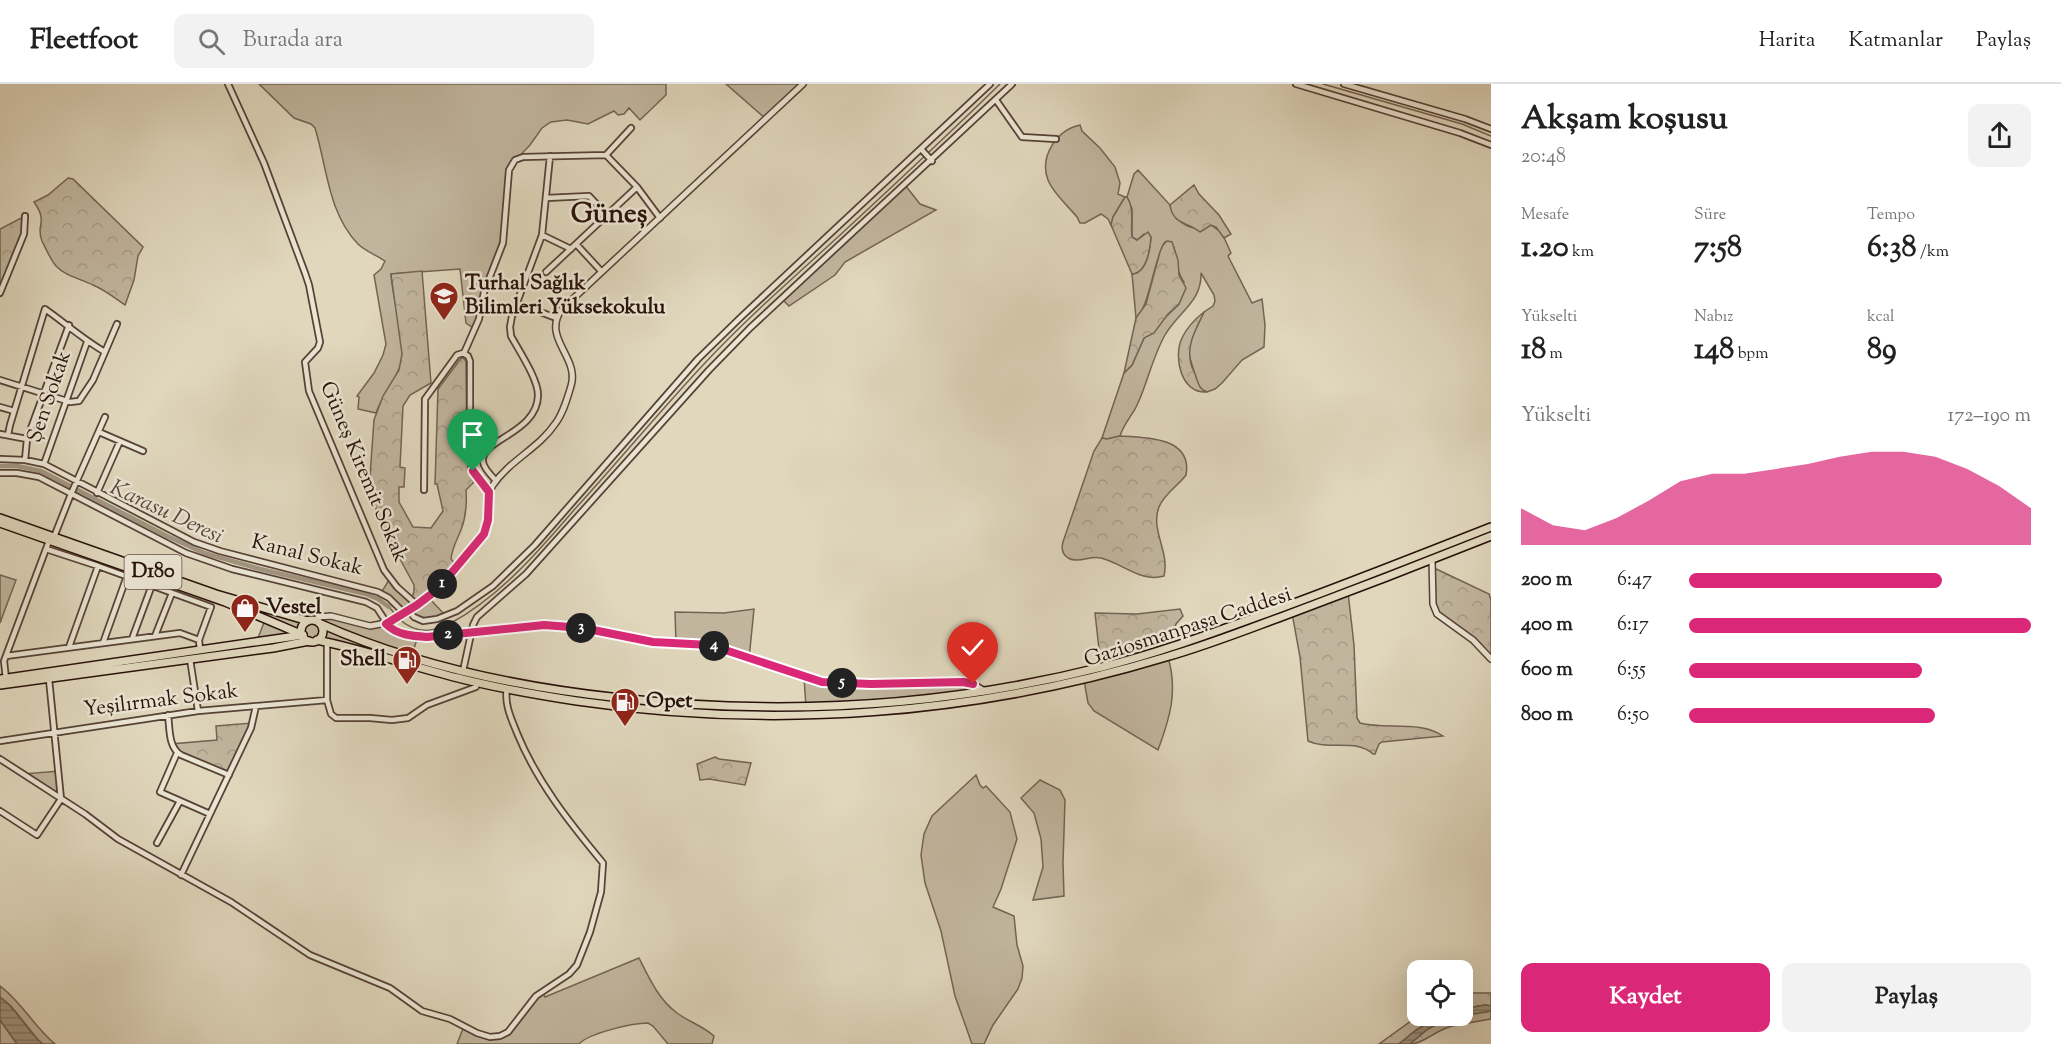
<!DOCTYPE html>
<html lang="tr">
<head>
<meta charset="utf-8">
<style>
  :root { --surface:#fff; --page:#f2f2f2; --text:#222; --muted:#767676; --line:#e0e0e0; --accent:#db2777 }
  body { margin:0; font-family:"Sorts Mill Goudy",serif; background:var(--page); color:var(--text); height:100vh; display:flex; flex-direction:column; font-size:22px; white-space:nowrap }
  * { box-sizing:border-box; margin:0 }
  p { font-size:20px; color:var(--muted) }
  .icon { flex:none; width:33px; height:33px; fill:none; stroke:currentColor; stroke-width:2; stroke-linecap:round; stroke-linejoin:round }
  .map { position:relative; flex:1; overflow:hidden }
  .details { display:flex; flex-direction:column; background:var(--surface); width:570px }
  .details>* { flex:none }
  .fabs { position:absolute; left:1407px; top:876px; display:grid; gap:12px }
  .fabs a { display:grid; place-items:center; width:66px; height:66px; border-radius:12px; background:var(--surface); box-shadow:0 6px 24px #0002; font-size:30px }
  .pin { position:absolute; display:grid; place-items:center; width:51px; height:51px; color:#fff; margin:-62px -26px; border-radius:50% 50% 50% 0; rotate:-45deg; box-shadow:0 0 6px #0007 }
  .pin .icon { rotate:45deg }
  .km { position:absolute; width:30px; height:30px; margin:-15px; border-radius:50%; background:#222; color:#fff; font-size:16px; line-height:30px; text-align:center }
  .round { display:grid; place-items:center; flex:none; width:63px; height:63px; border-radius:12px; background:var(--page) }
  .summary { display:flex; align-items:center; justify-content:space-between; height:102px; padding:0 30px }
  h1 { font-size:33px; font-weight:700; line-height:45px }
  .stats { display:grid; grid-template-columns:repeat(3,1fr); gap:9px; height:102px; padding:6px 30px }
  .stats div { display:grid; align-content:center }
  .stats b { font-size:30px; font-weight:700 }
  .stats small { font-size:16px; font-weight:400 }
  .stats p { font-size:16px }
  .chart { height:168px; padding:12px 30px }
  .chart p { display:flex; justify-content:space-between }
  .chart svg { width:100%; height:108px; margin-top:6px; fill:var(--accent); opacity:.7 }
  .action { display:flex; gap:12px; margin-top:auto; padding:12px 30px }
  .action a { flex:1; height:69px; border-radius:12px; background:var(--accent); color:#fff; font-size:24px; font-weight:700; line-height:69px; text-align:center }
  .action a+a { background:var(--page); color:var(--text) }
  ul { padding:0 30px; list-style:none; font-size:20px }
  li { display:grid; grid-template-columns:96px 72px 1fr; align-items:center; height:45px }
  li i { height:15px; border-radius:8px; background:var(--accent) }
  header { display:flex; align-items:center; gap:36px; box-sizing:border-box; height:84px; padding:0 30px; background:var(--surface); border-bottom:2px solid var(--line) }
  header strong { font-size:28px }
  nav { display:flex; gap:33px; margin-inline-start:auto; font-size:21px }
  .search { width:420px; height:54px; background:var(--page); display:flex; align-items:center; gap:15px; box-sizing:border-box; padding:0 21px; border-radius:12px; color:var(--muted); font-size:22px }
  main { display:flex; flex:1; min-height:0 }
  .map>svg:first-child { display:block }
</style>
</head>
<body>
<header>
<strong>Fleetfoot</strong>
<div class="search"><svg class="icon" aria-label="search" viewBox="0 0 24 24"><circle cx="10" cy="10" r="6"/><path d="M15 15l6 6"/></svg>Burada ara</div>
<nav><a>Harita</a><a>Katmanlar</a><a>Paylaş</a></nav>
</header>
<main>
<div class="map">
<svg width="1491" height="960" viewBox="0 0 1491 960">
  <defs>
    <pattern id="forest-crowns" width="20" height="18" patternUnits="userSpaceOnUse" patternTransform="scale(1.5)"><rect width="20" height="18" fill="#c1b59e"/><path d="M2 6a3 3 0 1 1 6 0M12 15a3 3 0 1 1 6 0" fill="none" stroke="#a69b87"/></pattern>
    <pattern id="water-rules" width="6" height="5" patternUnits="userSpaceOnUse" patternTransform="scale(1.5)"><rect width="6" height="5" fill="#a19480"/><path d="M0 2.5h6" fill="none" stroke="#837767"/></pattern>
  </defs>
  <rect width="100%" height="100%" fill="#e0d7bd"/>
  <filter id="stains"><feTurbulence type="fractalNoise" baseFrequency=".00333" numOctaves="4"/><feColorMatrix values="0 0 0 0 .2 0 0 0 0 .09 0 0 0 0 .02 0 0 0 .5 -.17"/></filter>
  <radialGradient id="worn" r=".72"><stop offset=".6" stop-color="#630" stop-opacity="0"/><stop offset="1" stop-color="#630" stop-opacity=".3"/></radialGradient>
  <path fill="#c1b59e" stroke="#746354" stroke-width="1.5" d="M259,0H666V11L640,36L629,24L624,30L618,31L614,27L588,40L567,36L551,38L542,44L530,61L511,81L505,155L484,208L475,245L466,239L460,185L391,190C392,213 406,259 401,279C396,297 382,311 376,329L358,325L359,313L357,312L374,289L383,271L386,260L374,191L381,185L385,177C376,171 365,167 358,160C328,129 327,83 315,44L311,40L294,34Z
    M726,0H803L766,35Z
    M1080,41L1082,47L1100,64L1115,83L1120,99L1118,110L1125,113L1113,133L1111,141L1108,135L1101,130L1085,139H1080L1077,133C1068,122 1053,109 1048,96C1039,72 1057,46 1080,41Z
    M1138,86L1170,121C1172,135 1188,146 1202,144C1205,144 1208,142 1211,141L1222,149L1231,169L1228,172L1252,219L1262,215L1265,241L1264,263L1242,276L1222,299L1215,305L1207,308L1202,306L1198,300L1189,271V262L1192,252L1204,228L1213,222L1215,217L1214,211L1201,189C1202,218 1178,228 1165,251C1153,272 1148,297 1138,319C1133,331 1124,339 1120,352L1107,355L1102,354L1124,289L1132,281L1144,254L1179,220L1184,198C1177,189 1176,175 1174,163L1165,158C1153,177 1150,222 1136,234L1132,190C1147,189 1150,165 1151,153L1144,150L1137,156L1132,153V125L1127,113L1134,90Z
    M905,101L920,120L936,126L845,178L835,191L789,222L782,215Z
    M0,491L16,496L0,539Z
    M390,494L416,521L428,513L446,532L423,537L408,527L404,529L381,509Z
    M242,518L307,537H317L331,532L361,540L386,539L390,544L418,552L411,574L376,563L373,570L317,556L309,557L303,551L256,559L265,536L239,524Z
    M754,525L749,575L717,563L676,560L675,528L724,529Z
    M1168,573C1178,607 1170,634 1158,666L1094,627L1088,619L1084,596Z
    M804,593L822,598H963L986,607L806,623Z
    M59,687L61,715L23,690Z
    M976,691L980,701L983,704L986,702L1010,728L1017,755L1001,805L993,823L1014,832L1017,861L1023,882L1022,894L1018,905L993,941L984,960H972L955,912L941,847L925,799L921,771L924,750L932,732Z
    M1040,696L1060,706L1065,716L1063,779L1064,812L1033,816L1043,783L1041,755L1034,729L1021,714Z
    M639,874C649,894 659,916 677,929C689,938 703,942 714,952L712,960H668L653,942L648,939C633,939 589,949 579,960H457L464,942L485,952L504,951L542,907L545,913Z
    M0,902C22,918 34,943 55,960H43L39,957L11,922L0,913Z
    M0,936L17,960H0Z"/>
  <path fill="url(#forest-crowns)" stroke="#746354" stroke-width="1.5" d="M68,94L73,95L143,163L138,172L134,196L125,221C115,214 105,206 93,201C81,195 65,192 56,182C50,175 46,165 42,157C35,140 49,139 34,118L48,111Z
    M1194,101L1199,110L1219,131L1231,150L1224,154L1216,143L1211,141L1200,148C1188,138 1173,141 1170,121Z
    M1125,113H1127C1135,125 1130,139 1132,153L1137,156L1148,148L1151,153C1150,165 1147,189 1132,190L1111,141L1113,133Z
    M25,132V142L0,209V145Z
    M1167,157L1172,158L1178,176L1179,191L1186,204L1179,220L1168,230L1154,249L1144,254L1132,281L1124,289L1136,234L1146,220L1160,168L1163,161Z
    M422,187L431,299L410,311L403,322L400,383L405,384L404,403H399V418L413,443L431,444L443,427L437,400H435L438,305L462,273L466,277L467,377L469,389L475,397L466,406C467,420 466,433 461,446C457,456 452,464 451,475L458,483L417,521L411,515L414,508V501L386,449L376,425L370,392L374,336L383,312L399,286L402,270L391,190Z
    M1204,228C1196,246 1186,260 1191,280C1192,285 1195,288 1196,293C1199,301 1199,305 1207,308C1181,310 1173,273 1182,254C1187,243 1195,235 1204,228Z
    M1120,352C1145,353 1193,353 1186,391C1178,402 1164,410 1159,423C1150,446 1170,468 1164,492C1141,499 1122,479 1101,474C1090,471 1079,480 1068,474C1062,470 1061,465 1063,458L1094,367L1102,354L1107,355Z
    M1432,483L1489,510L1491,516V575L1435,525Z
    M1348,508L1354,561L1357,634L1360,639C1386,646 1420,636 1443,652L1382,658L1379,660L1375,670H1373C1356,654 1329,667 1308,657L1300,573L1292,529Z
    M1180,525L1183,532L1176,540L1167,564L1101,583L1095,529L1137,530Z
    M252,639L229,691L178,670L171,660L217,656L216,642Z
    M715,673L719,675L751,679L745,701L709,695L700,696L697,680Z
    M1463,909H1491V922L1485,921L1463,925Z
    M1491,927V935C1477,938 1462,939 1449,943C1435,947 1423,960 1410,960C1414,957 1417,953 1421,950C1432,940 1454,931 1466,932C1474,927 1482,929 1491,927Z
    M1418,932H1440L1416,946L1399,960H1379Z"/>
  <path fill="url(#water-rules)" stroke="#716050" stroke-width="1.5" d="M0,913C18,925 26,947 43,960H17L0,936Z
    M1485,921L1491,922V927L1475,930L1472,929L1466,932L1463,931V925Z
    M1440,932H1458L1447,935L1428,945L1410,960H1399L1416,946Z"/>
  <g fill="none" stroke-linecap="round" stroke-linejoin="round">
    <path stroke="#716050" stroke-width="1.5" d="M1323,0L1462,40L1491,52
      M389,523L395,530
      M398,534C414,549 432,550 451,539C500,512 538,468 574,426C618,378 659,328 704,280C746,235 793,194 839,152C893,102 947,52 1000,0"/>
    <path stroke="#a19480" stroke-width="4.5" d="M0,382H17L41,387L167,452L204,469L260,485L366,510L378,515L389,523"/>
    <g stroke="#564236" stroke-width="8">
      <path id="minor" d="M228,0L264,79L305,189L309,201L320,258L318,264L305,278L309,307L384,486L397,503L417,521
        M1296,0L1460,49L1491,61
        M1344,0L1465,35L1491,45
        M996,16L1022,53L1056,55
        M921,65L932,77
        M606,71L631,44
        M546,114L589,112L607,131
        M542,151L571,165
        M576,160L601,187
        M546,188L637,103
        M0,209L24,150L25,132
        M517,219L556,234
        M464,269L479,235L484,208L503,159L509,86L515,76L523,73L606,71L637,103L660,134
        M0,296L70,318L79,317L93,296L117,240
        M0,323L14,327
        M99,348L143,367
        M0,350L27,355
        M8,351L10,341L45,225C65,239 84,256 105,268
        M0,375L25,376L44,380L194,458L220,467L378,508L389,514L404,529
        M25,376L27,355L69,241
        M44,380L87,258
        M0,389H17L39,393L186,469L232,485L366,518L377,524L390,544L401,549L418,552H436L544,541L583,544L653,558L709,561L822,598L871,600L963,598L973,600L985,607
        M496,397C492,392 484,385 483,378C479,356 538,349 538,311C538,295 519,267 511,252L510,243L512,232L542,151L550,72
        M424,406L425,315L457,271L463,269L468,272L470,277V369C471,386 478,395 489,408
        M97,409L120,357
        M54,453L71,410L105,333
        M46,465L98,482L211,523
        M408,526L414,533L423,537L437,535L457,527L493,502L535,461L698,275L740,234L990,0
        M155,552L172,509
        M132,555L152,501
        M103,559L127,492
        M69,563L98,482
        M200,566L199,556L211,523
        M6,572L180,549L199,556
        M190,575L198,627
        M463,587L473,541L477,533L526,490L709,286L750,244L1012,0
        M6,595L4,577L49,457
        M327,616L331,630L336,634H370L392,636L408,634L427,621L476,603L477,598
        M168,631C170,645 168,663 181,671L229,691
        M0,657L198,627L327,616V558
        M177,669L160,708L210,730
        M0,675L85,730L118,755L231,818L310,871L390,904L422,927L450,935L477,949L490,953L500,952L508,948L536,912L569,890L577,881L590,848L601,808L603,779C569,738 537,698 517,649C511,634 504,620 507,604
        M0,727L37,751L61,715L49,595
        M157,759L180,717
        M181,791L251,644L256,622"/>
    </g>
    <g stroke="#564236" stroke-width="8">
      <path id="tertiary" d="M1432,475L1433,520L1437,530L1473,556L1491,575
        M317,537L318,533L331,532L370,542L386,539L433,509L458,483L484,450C491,435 483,415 493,401C509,377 539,364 555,340C563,330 567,315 571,302C580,273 541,254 562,225L803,0"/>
    </g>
    <g stroke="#281109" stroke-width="10">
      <path id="primary" d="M0,595L303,551
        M0,601L273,564L309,557"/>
    </g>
    <g stroke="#281109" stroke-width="10">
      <path id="trunk" d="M0,434L216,510L308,537
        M0,439L225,518L303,551
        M301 547a11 11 0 1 1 22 0a11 11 0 1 1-22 0Z
        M321,540C416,582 517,603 620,614C782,632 944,623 1102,583C1159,569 1215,548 1270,528C1344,501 1417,472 1491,443
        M317,556C365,566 411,582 458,594C497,604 538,611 577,617C775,646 975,631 1166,573C1205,562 1243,547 1281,533C1351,507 1421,480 1491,452"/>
    </g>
    <use href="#minor" stroke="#ebe5d4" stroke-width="4.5"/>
    <use href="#tertiary" stroke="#ebe5d4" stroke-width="5"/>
    <use href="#primary" stroke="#e0d7bd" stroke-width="7"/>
    <use href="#trunk" stroke="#e0d7bd" stroke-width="7"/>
  </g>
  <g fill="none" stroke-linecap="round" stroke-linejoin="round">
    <g stroke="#fff" stroke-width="12">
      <path id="route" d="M473,387L489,408L488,436L484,450L438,505L417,521L386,540C397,551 412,552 427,553L544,541L583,544L653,558L710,561L822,598L871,600L963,598L973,600"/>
    </g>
    <use href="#route" stroke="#db2777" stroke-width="8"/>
  </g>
  <defs>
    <g id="university-pin" transform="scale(1.5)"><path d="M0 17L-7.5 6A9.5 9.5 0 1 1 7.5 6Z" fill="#8f2418" stroke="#ebe5d4"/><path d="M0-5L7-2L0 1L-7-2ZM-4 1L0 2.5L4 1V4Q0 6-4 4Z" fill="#fff"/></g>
    <g id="shop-pin" transform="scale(1.5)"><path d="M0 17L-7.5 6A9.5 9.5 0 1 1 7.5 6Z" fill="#8f2418" stroke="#ebe5d4"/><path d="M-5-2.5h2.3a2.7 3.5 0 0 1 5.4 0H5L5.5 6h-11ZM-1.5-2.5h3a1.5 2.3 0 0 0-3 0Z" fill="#fff"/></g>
    <g id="fuel-pin" transform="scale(1.5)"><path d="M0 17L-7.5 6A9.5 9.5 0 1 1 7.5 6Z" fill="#8f2418" stroke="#ebe5d4"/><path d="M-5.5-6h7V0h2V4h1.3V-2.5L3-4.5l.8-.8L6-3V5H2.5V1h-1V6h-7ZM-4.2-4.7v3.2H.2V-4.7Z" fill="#fff"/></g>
  </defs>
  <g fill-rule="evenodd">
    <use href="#university-pin" x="444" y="212"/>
    <use href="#shop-pin" x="245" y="524"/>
    <use href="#fuel-pin" x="407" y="576"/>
    <use href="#fuel-pin" x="625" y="618"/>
  </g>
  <g text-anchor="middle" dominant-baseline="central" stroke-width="5" stroke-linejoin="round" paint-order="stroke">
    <rect fill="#ebe5d4" stroke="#625146" stroke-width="1.5" x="124.5" y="471" width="57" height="34" rx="4.5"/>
    <g font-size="20" font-weight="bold" fill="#281109">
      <text x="153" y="488">D180</text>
    </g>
    <g font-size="21" font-weight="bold" fill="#281109" stroke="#ebe5d4" text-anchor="start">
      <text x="465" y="200">Turhal Sağlık<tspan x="465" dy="24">Bilimleri Yüksekokulu</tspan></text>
      <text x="266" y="524">Vestel</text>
      <text x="386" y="576" text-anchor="end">Shell</text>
      <text x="646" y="618">Opet</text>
    </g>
    <g font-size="21" fill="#281109" stroke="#ebe5d4">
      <text transform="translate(50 313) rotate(-71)">Şen Sokak</text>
      <text transform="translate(363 388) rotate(67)">Güneş Kiremit Sokak</text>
      <text transform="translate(307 472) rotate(14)">Kanal Sokak</text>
      <text transform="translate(1188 544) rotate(-18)">Gaziosmanpaşa Caddesi</text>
      <text transform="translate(161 617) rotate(-7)">Yeşilırmak Sokak</text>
    </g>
    <g font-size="22" font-style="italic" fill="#584539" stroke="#ebe5d4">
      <text transform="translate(166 429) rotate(25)">Karasu Deresi</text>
    </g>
    <g font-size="27" font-weight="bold" fill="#281109" stroke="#ebe5d4">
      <text x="609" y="131">Güneş</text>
    </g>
  </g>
  <rect width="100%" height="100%" filter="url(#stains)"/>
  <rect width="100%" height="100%" fill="url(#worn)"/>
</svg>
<div class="fabs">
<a><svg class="icon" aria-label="locate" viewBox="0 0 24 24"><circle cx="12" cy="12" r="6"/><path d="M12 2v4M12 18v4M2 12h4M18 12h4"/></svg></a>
</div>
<div class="pin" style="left:473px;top:387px;background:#1e9e55"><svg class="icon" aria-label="arrive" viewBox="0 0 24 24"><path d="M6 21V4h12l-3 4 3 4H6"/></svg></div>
<div class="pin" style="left:973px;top:600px;background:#d93025"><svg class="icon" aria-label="check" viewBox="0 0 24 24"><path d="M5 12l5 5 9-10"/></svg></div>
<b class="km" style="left:442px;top:500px">1</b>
<b class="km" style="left:448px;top:551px">2</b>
<b class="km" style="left:581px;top:544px">3</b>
<b class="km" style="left:714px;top:562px">4</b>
<b class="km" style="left:842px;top:599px">5</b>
</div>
<section class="details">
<div class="summary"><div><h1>Akşam koşusu</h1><p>20:48</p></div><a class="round"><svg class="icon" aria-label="share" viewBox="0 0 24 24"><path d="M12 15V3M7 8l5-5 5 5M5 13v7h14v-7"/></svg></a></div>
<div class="stats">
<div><p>Mesafe</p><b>1.20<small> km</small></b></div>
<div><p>Süre</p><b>7:58</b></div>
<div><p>Tempo</p><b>6:38<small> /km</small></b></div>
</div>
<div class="stats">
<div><p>Yükselti</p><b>18<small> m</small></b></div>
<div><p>Nabız</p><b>148<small> bpm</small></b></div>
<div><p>kcal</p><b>89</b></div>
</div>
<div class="chart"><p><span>Yükselti</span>172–190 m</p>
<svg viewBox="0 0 160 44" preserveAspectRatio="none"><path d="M0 44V29L10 36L20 38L30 33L40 26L50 18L60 15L70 15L80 13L90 11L100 8L110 6L120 6L130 8L140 13L150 20L160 29V44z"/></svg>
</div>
<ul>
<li><b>200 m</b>6:47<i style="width:74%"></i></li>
<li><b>400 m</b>6:17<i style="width:100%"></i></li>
<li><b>600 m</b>6:55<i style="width:68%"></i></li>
<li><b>800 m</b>6:50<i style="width:72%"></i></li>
</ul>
<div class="action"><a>Kaydet</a><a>Paylaş</a></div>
</section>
</main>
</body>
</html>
